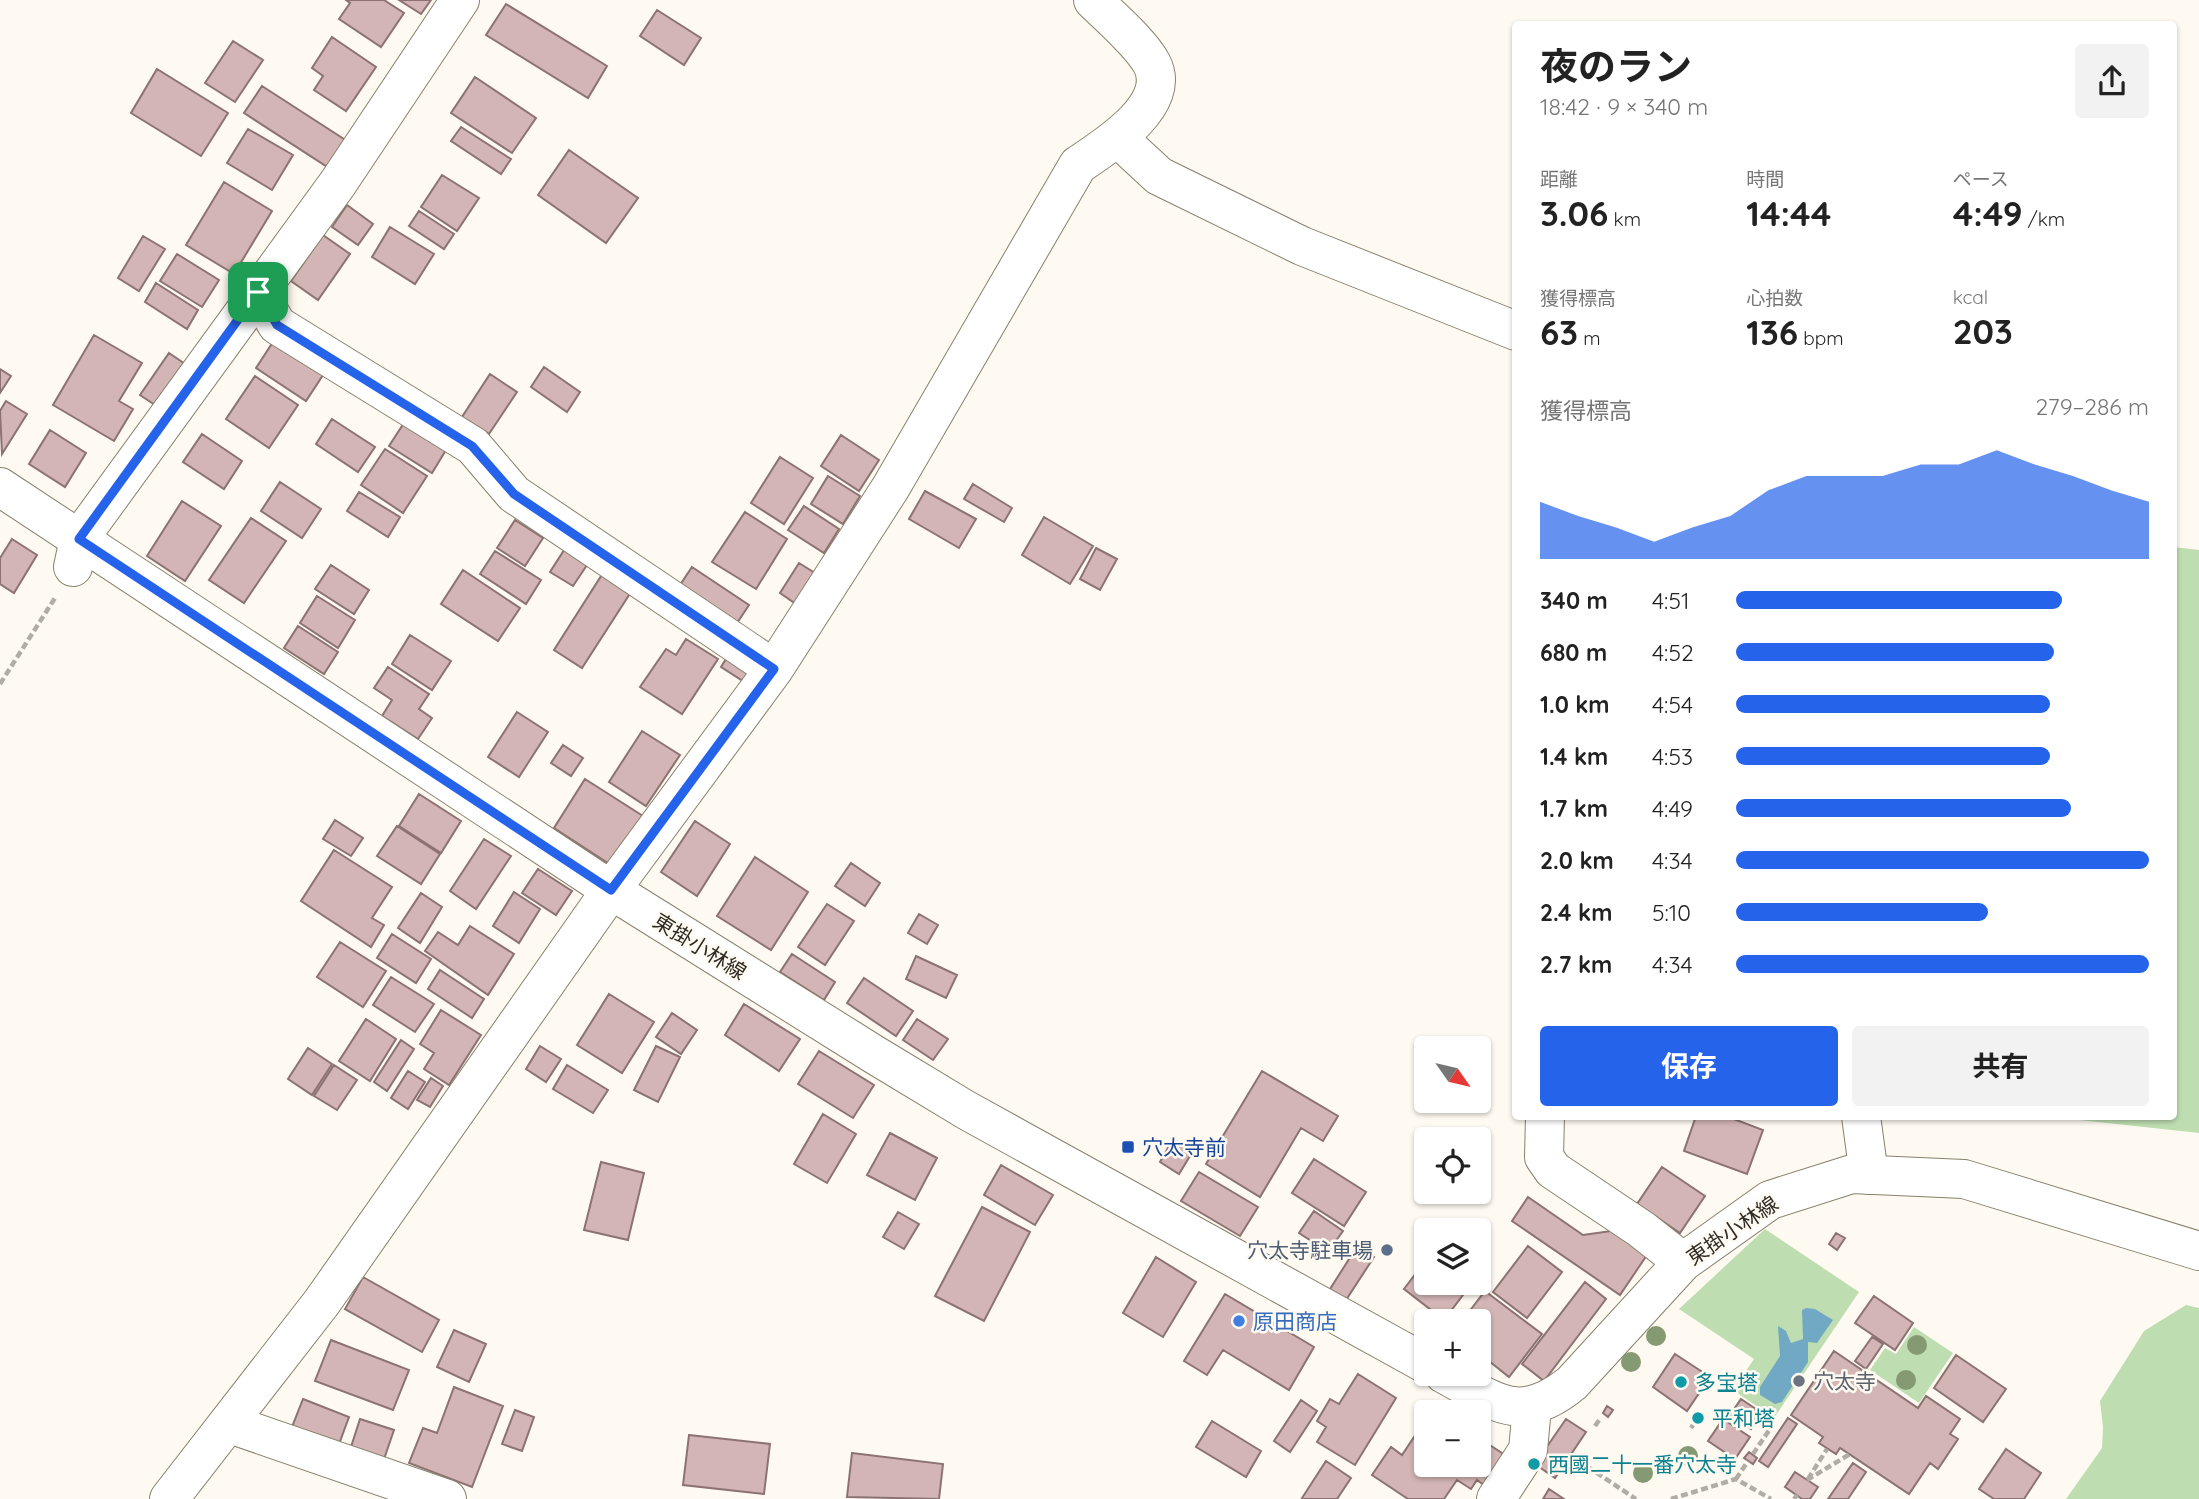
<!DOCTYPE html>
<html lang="ja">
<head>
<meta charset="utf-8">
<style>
  :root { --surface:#fff; --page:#f2f2f2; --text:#222; --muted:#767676; --accent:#2563eb }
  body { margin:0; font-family:Quicksand,"Noto Sans JP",sans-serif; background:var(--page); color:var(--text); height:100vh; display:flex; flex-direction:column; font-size:26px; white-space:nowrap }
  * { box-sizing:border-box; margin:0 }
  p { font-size:23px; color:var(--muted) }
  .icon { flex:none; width:38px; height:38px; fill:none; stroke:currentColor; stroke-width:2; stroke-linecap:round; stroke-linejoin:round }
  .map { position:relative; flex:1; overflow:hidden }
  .sheet { position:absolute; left:1512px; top:21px; width:665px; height:1099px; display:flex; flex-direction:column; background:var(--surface); border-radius:7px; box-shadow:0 2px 5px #0004 }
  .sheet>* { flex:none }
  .needle { width:46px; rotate:124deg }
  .fabs { position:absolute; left:1414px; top:1036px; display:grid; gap:14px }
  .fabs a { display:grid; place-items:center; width:77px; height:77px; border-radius:7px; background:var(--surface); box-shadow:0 2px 5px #0004; font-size:35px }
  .pin { position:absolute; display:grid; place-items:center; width:60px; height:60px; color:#fff; margin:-30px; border-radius:14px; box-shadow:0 4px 10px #0006 }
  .round { display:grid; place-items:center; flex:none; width:74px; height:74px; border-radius:7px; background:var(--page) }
  .overview { display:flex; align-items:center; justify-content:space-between; height:119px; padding:0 28px }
  h1 { font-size:38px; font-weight:700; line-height:52px }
  .stats { display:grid; grid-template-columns:repeat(3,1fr); gap:10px; height:119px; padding:7px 28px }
  .stats div { display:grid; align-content:center }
  .stats b { font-size:35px; font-weight:700 }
  .stats small { font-size:19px; font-weight:400 }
  .stats p { font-size:19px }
  .chart { height:196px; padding:14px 28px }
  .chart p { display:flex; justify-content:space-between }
  .chart svg { width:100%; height:126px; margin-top:7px; fill:var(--accent); opacity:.7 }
  .button { display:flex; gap:14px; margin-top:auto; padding:14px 28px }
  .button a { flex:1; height:80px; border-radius:7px; background:var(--accent); color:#fff; font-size:28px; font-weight:700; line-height:80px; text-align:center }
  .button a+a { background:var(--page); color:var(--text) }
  ul { padding:0 28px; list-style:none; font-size:23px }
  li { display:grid; grid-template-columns:112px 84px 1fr; align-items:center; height:52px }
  li i { height:18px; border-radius:9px; background:var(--accent) }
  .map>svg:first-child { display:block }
</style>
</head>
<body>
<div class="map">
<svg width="2199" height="1499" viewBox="0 0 2199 1499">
  <rect width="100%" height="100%" fill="#fefaf1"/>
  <path fill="#bedeb1" d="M2174,547L2199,550V1133L2052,1117L2174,1116Z
    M1765,1229L1859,1292L1774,1418L1733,1390L1754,1359L1679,1309Z
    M2186,1305L2199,1308V1499H2066L2102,1448L2103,1427L2100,1401L2144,1331Z
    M1914,1327L1953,1353L1919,1403L1870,1370L1885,1348L1896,1354Z"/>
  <path fill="#71a9c4" d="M1806,1308L1815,1309L1833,1320L1817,1343L1808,1342V1362L1782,1402L1775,1404L1760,1395V1387L1780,1356L1778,1326L1786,1331L1791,1343L1803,1339L1802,1310Z"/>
  <path fill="#d2b5b4" stroke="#8c7271" stroke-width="2" d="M346,0H384L404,13L381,47L339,19L350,3Z
    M399,0H431L421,14Z
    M506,4L607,66L588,98L486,35Z
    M657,10L701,38L684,65L640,36Z
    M332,37L376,67L346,111L314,90L323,76L312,68Z
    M233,41L263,60L235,102L205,83Z
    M157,69L228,113L201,156L131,113Z
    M475,77L536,118L512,153L451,113Z
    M262,86L347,141L329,168L244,113Z
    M461,127L511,159L501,174L451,141Z
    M248,129L293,155L272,190L227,163Z
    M569,150L638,198L606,243L538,195Z
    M442,175L479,198L457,231L421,207Z
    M224,182L272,211L234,274L186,245Z
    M347,205L373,224L358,245L332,227Z
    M419,211L454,234L444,249L409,226Z
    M390,227L434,254L415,284L372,257Z
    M323,235L350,254L318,300L291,281Z
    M143,236L165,249L139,291L118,278Z
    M177,254L219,280L202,307L160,281Z
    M156,283L198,310L187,329L145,302Z
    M94,335L142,363L119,401L133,409L114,441L53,405Z
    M275,339L325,372L306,401L256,368Z
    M169,353L191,368L161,409L140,395Z
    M544,367L580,392L567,412L531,387Z
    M0,369L11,376L0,393Z
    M490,374L517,392L489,434L462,417Z
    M255,376L298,405L269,448L226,419Z
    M6,401L27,414L2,454L0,411Z
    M332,419L375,447L358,472L316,444Z
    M404,423L446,450L432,473L389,446Z
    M50,430L86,453L65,487L29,464Z
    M202,434L242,461L224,489L183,462Z
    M841,435L879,460L859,491L821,466Z
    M385,449L427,476L403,513L361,485Z
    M780,457L813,478L784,524L751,503Z
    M828,476L860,496L843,524L811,504Z
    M280,482L321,509L302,538L261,511Z
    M973,484L1012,508L1004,522L964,499Z
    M925,491L976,519L959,548L909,519Z
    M359,492L400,517L388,537L347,511Z
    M182,501L221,526L185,581L147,556Z
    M804,506L839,529L824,553L788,530Z
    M745,512L787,539L756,589L712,562Z
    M1044,517L1093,546L1070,584L1022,555Z
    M251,518L286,541L244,603L209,580Z
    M515,520L543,538L525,566L497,548Z
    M12,539L37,555L14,593L0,584V558Z
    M568,544L591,559L573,586L550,572Z
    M1096,548L1117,559L1100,590L1080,579Z
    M495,551L541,580L526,604L480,574Z
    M799,563L815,573L796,604L780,593Z
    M331,565L369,590L354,614L315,589Z
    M692,567L749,605L729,635L672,597Z
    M463,570L520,608L498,641L441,604Z
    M603,573L631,592L582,668L554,650Z
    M317,596L355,620L338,648L300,623Z
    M298,626L338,652L324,674L284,648Z
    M410,635L451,661L432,690L392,664Z
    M686,639L718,659L682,714L640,687L666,649L676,655Z
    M731,651L756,667L746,683L721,667Z
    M388,667L429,694L419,709L432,718L418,739L382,716L392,700L374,688Z
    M517,712L548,732L519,777L488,757Z
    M642,731L680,755L646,806L609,782Z
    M563,745L583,758L571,776L551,763Z
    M585,779L643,816L611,865L554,828Z
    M419,794L461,821L441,853L399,826Z
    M335,820L363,838L351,856L323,839Z
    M695,821L730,844L697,896L661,872Z
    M397,826L440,854L421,884L377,856Z
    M484,839L511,856L476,909L450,891Z
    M334,850L392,887L372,918L384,925L371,947L301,901Z
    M755,857L808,892L771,950L717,916Z
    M851,863L880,883L865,906L835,886Z
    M538,869L572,891L556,915L522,893Z
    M514,892L540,909L519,943L493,926Z
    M421,893L442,907L420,943L398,928Z
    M827,904L854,921L825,965L798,947Z
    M919,914L938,925L927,944L908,933Z
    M470,926L514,954L488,995L425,951L438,932L458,945Z
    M392,934L431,959L416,983L377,958Z
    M340,942L386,971L363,1007L317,977Z
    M792,954L835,982L824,1000L780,972Z
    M916,956L957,975L946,998L906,979Z
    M440,970L484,999L472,1018L428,989Z
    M391,977L434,1004L415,1032L373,1005Z
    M864,978L913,1011L896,1036L847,1003Z
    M609,994L654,1022L622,1073L577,1045Z
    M744,1004L800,1039L779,1071L725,1035Z
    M441,1010L481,1035L449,1085L424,1069L434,1053L420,1044Z
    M672,1013L697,1030L681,1054L656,1037Z
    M366,1019L396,1039L370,1081L339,1061Z
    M917,1019L948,1039L933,1060L903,1040Z
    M401,1040L414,1049L387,1091L374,1082Z
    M540,1046L561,1059L546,1082L526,1069Z
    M656,1046L680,1057L658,1102L634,1090Z
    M308,1048L332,1064L312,1095L288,1079Z
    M819,1051L874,1085L853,1118L798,1084Z
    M334,1065L357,1080L337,1110L314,1096Z
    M567,1065L608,1090L593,1113L553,1089Z
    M408,1071L425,1082L408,1109L391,1098Z
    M1262,1071L1338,1116L1323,1141L1301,1128L1260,1197L1206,1164Z
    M431,1078L443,1086L430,1107L417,1100Z
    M823,1114L856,1134L827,1183L794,1164Z
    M1696,1116H1726L1763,1130L1747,1174L1684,1151Z
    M890,1133L937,1158L915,1200L867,1175Z
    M1173,1139L1193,1151L1179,1174L1160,1162Z
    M1314,1159L1366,1192L1344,1226L1292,1193Z
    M601,1162L644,1173L628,1240L584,1230Z
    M1001,1165L1053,1195L1035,1225L984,1195Z
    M1662,1167L1705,1196L1680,1233L1637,1204Z
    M1199,1172L1258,1207L1240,1236L1181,1201Z
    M1528,1197L1583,1235L1618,1230L1649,1252L1620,1295L1512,1221Z
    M982,1207L1030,1232L984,1321L935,1296Z
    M1314,1211L1343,1231L1328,1252L1299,1233Z
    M898,1212L919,1224L904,1249L883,1237Z
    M1836,1233L1845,1238L1837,1250L1829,1244Z
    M1358,1245L1374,1257L1346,1300L1330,1289Z
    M1528,1246L1562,1272L1527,1318L1493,1292Z
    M1156,1257L1196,1282L1163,1337L1123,1313Z
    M1426,1260V1283H1472L1444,1320L1404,1289Z
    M363,1277L439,1320L422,1352L345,1309Z
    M1585,1282L1606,1299L1544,1381L1522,1364Z
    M1485,1291L1542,1334L1509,1377L1479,1353V1321H1462Z
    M1225,1294L1314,1347L1289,1390L1223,1350L1207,1375L1184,1361Z
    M1874,1296L1913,1323L1895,1350L1855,1323Z
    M454,1330L486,1344L469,1382L437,1367Z
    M1872,1337L1883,1344L1866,1369L1855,1361Z
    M331,1340L409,1370L393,1410L315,1381Z
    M1834,1351L1918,1408L1926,1396L1960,1419L1950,1434L1958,1439L1938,1469L1930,1463L1909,1494L1840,1448L1836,1454L1819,1443L1823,1437L1791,1415Z
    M1675,1354L1710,1377L1687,1411L1653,1387Z
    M1956,1355L2006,1389L1983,1422L1934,1388Z
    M1358,1374L1396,1398L1355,1465L1317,1442L1326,1427L1317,1421L1330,1399L1339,1404Z
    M454,1387L503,1406L472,1487L409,1463L423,1428L437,1433Z
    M303,1399L349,1417L339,1444L292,1427Z
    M1741,1399L1762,1413L1751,1429L1730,1415Z
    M1301,1400L1317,1411L1290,1452L1274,1441Z
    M1607,1406L1613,1410L1608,1417L1603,1413Z
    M515,1410L534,1417L522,1451L502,1444Z
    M1788,1418L1797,1424L1768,1467L1759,1461Z
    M360,1419L394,1430L383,1462L350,1450Z
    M1426,1419V1465H1479V1438L1505,1455L1484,1485L1477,1480L1471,1489L1457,1480L1444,1499H1408L1372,1475L1391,1447L1402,1455Z
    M1566,1419L1586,1432L1555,1478L1535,1464Z
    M1723,1419L1750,1437L1735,1459L1708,1441Z
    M1212,1421L1261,1451L1246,1477L1196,1447Z
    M689,1435L770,1444L764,1494L683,1485Z
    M2006,1449L2041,1473L2024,1499H1994L1979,1489Z
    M1749,1452L1757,1458L1753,1464L1744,1458Z
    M852,1453L943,1464L939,1499L847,1497Z
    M1326,1461L1351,1478L1337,1499H1304L1302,1498Z
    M1853,1463L1866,1472L1848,1499H1828Z
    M1795,1472L1818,1487L1810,1499H1802L1785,1487Z
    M1549,1489L1564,1499H1543Z"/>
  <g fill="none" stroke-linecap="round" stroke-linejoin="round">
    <g stroke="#88816b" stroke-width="40">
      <path id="minor" d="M1119,139L1159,176L1302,246L1516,331
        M258,292L277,325L473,446L514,494L774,669
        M73,567L79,539L338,183L460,0
        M1545,1116L1544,1157L1553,1170L1641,1229L1683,1262
        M1861,1116L1869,1175
        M230,1424L447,1499
        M169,1499L322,1302L611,890L774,669L891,487L1078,165C1105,147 1173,105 1152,64C1141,43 1110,17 1093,0"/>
    </g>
    <g stroke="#88816b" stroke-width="40">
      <path id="secondary" d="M0,487L611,890L875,1055L966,1110L1426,1364
        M1444,1374C1496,1402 1519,1426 1572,1383L1683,1262L1770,1200L1852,1174L1964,1179L2199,1251
        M1496,1499L1528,1450L1532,1407"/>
    </g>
    <path stroke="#b1ada4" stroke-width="4.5" stroke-dasharray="7 3.5" stroke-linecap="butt" d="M0,684L55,598
      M1595,1426L1600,1419
      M1691,1428L1693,1425
      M1753,1454L1772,1426
      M1570,1455L1636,1499
      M1736,1479L1748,1461
      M1808,1479L1827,1449
      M1807,1480L1850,1454
      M1671,1499L1736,1479L1771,1499
      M1794,1499L1797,1495"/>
    <use href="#minor" stroke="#fff" stroke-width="38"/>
    <use href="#secondary" stroke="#fff" stroke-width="38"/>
  </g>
  <g fill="#859972">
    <circle cx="1656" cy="1336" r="10"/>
    <circle cx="1917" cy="1345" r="10"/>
    <circle cx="1631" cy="1362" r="10"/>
    <circle cx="1906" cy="1380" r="10"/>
    <circle cx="1688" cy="1456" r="10"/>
    <circle cx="1643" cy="1473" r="10"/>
  </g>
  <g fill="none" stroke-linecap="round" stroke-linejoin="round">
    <g stroke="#fff" stroke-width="14">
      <path id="route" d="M258,292L277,325L472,446L514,494L774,669L611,890L79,539Z"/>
    </g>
    <use href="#route" stroke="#2563eb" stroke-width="9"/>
  </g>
  <rect fill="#1a4fb4" stroke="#fefaf1" stroke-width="2.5" x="1121" y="1140" width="14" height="14" rx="3.5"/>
  <circle fill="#5c6f8a" stroke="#fefaf1" stroke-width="2.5" cx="1387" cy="1250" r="7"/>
  <circle fill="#3f7fe0" stroke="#fefaf1" stroke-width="2.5" cx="1239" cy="1321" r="7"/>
  <circle fill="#6b7280" stroke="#fefaf1" stroke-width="2.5" cx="1799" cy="1381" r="7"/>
  <g fill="#0f9aa8" stroke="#fefaf1" stroke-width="2.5">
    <circle cx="1681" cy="1382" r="7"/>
    <circle cx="1698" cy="1418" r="7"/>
    <circle cx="1534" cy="1464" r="7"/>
  </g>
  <g text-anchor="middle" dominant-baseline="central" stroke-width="5" stroke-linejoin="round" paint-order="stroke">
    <g font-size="21" fill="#2f2b22" stroke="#fefaf1">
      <text transform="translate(700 946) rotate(32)">東掛小林線</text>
      <text transform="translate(1732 1230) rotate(-34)">東掛小林線</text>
    </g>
    <g font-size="21" fill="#164399" stroke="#fefaf1" text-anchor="start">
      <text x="1142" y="1147">穴太寺前</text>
    </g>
    <g font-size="21" fill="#4e5e75" stroke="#fefaf1" text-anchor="end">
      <text x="1373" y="1250">穴太寺駐車場</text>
    </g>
    <g font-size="21" fill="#366cbe" stroke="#fefaf1" text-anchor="start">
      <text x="1253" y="1321">原田商店</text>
    </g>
    <g font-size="21" fill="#5b616d" stroke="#fefaf1" text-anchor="start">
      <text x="1813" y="1381">穴太寺</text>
    </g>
    <g font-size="21" fill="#0d838f" stroke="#fefaf1" text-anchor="start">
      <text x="1695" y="1382">多宝塔</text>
      <text x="1712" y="1418">平和塔</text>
      <text x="1548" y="1464">西國二十一番穴太寺</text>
    </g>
  </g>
</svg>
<div class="fabs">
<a><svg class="needle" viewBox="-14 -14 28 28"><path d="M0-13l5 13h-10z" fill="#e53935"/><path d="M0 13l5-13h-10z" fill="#767676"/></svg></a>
<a><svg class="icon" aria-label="locate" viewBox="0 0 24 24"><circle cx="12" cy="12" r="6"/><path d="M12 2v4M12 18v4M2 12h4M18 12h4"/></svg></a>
<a><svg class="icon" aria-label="layers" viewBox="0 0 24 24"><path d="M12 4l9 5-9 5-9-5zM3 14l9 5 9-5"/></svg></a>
<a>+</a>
<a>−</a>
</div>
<div class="pin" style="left:258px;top:292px;background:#1e9e55"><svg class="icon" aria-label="arrive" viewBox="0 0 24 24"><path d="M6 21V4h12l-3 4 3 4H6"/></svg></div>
<section class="sheet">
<div class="overview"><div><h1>夜のラン</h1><p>18:42 · 9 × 340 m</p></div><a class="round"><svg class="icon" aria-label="share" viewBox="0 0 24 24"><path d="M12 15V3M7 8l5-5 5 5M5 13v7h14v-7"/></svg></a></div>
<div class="stats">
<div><p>距離</p><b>3.06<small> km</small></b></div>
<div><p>時間</p><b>14:44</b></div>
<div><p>ペース</p><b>4:49<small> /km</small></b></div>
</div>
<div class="stats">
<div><p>獲得標高</p><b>63<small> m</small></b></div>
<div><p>心拍数</p><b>136<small> bpm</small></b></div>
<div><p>kcal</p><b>203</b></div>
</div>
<div class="chart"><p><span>獲得標高</span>279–286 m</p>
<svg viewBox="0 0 160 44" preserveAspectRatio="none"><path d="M0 44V24L10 29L20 33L30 38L40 33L50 29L60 20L70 15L80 15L90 15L100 11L110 11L120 6L130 11L140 15L150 20L160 24V44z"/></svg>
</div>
<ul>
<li><b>340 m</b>4:51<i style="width:79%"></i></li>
<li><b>680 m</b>4:52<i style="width:77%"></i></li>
<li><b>1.0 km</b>4:54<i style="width:76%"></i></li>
<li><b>1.4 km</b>4:53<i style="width:76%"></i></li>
<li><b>1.7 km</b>4:49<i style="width:81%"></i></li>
<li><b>2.0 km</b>4:34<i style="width:100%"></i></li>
<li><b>2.4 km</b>5:10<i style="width:61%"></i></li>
<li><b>2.7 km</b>4:34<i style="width:100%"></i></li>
</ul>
<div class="button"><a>保存</a><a>共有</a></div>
</section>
</div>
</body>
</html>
